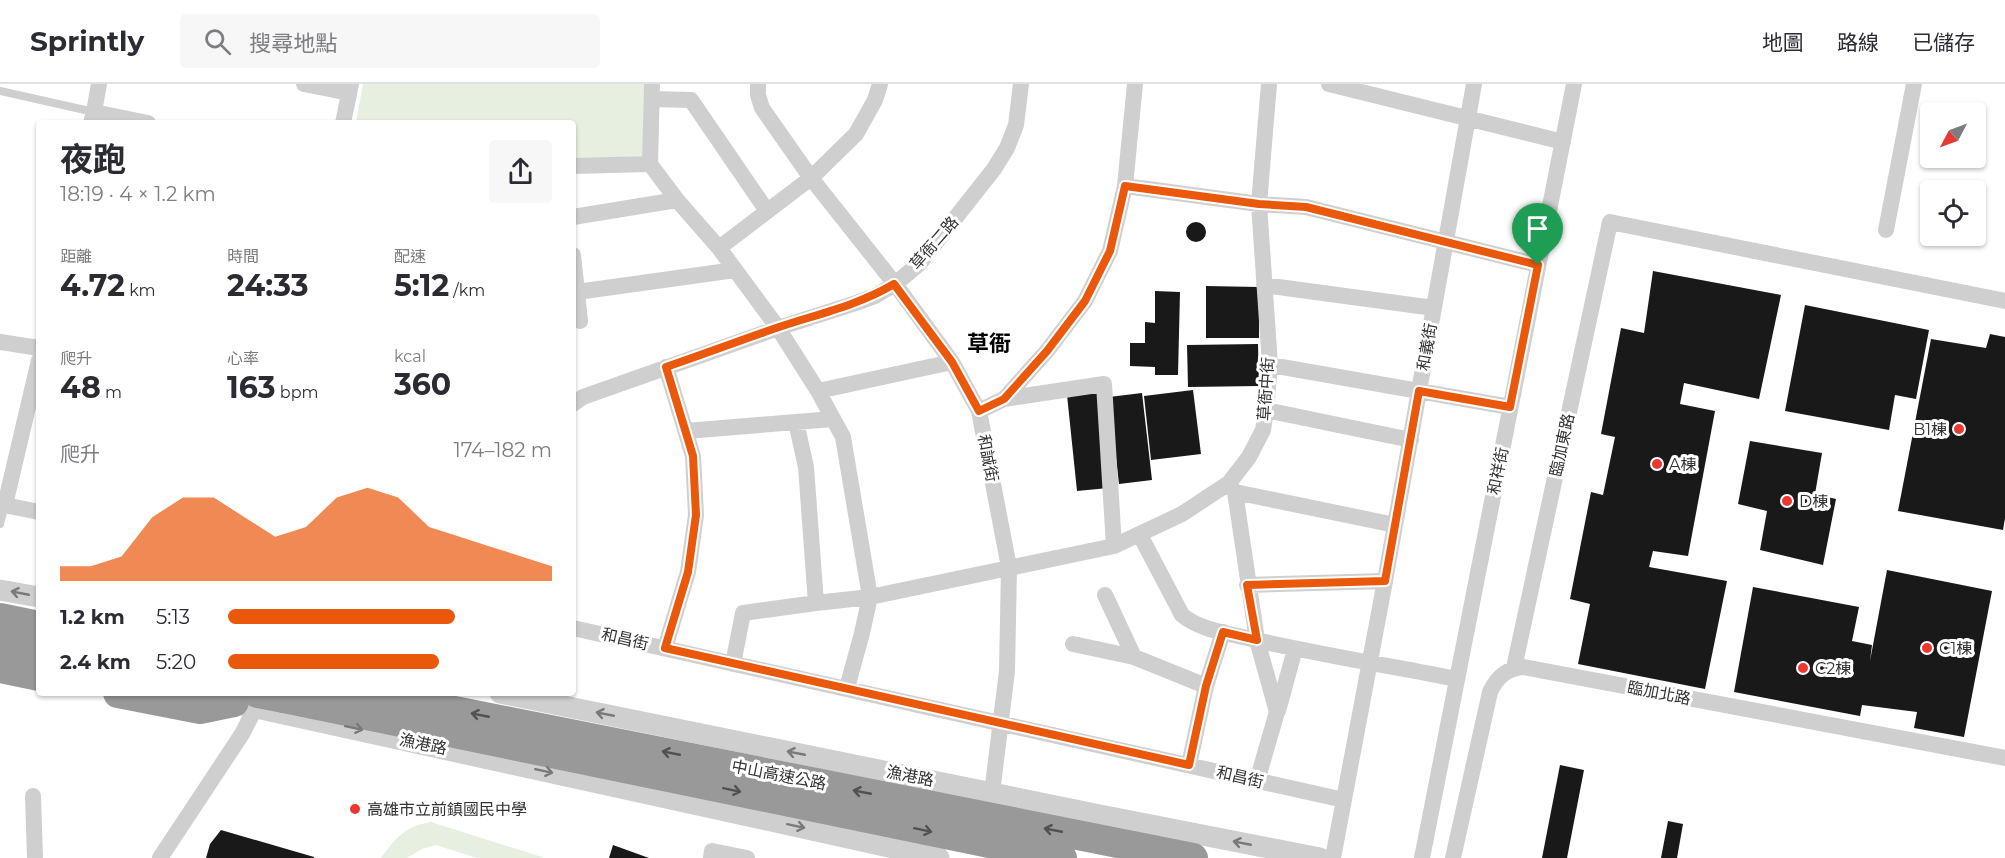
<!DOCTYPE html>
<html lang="zh-TW">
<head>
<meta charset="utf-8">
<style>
  :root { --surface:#fff; --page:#f7f7f7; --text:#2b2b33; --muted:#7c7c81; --line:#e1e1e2; --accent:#ea580c }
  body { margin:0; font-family:Montserrat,"Noto Sans TC",sans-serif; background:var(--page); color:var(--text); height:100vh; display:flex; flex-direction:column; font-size:22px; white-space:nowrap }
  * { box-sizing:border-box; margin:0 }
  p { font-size:20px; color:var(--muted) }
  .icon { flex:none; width:33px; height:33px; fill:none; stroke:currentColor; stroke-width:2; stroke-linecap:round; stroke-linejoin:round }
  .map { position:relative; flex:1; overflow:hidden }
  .drawer { position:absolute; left:36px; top:36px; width:540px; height:576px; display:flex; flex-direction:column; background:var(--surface); border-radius:6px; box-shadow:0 2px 4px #0004 }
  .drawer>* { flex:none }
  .needle { width:39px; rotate:229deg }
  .controls { position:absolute; left:1920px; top:18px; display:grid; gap:12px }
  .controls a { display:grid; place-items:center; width:66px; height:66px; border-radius:6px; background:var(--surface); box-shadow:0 2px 4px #0004; font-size:30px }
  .pin { position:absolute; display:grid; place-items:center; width:51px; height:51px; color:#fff; margin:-62px -26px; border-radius:50% 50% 50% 0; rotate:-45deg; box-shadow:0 0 6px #0007 }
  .pin .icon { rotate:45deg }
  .round { display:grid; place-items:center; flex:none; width:63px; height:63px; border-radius:6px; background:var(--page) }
  .overview { display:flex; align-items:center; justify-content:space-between; height:102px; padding:0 24px }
  h1 { font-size:33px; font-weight:700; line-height:45px }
  .figures { display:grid; grid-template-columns:repeat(3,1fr); gap:9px; height:102px; padding:6px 24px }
  .figures div { display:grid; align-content:center }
  .figures b { font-size:30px; font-weight:700 }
  .figures small { font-size:16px; font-weight:400 }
  .figures p { font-size:16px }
  .chart { height:168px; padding:12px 24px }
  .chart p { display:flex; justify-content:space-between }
  .chart svg { width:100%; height:108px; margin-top:6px; fill:var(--accent); opacity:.7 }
  ul { padding:0 24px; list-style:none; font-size:20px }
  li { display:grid; grid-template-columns:96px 72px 1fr; align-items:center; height:45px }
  li i { height:15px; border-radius:8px; background:var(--accent) }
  header { display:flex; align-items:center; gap:36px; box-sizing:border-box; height:84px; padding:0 30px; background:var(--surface); border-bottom:2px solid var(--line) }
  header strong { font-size:28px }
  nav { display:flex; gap:33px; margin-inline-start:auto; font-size:21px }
  .search { width:420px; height:54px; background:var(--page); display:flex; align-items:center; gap:15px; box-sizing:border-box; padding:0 21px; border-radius:6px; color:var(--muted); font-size:22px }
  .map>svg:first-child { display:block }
</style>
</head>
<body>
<header>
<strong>Sprintly</strong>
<div class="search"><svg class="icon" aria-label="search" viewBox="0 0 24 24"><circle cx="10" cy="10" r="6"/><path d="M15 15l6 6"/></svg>搜尋地點</div>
<nav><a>地圖</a><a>路線</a><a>已儲存</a></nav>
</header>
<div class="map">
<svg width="2005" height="774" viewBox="0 0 2005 774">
  <rect width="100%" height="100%" fill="#fff"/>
  <path fill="#e6efe0" d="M363,0H644L643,72L573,76V39H356Z
    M431,738L542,773L543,774H477L436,761L422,765L407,774H381C396,754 405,742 431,738Z"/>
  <path fill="#191919" d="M1186 148a10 10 0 1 1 20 0a10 10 0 1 1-20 0Z
    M1653,187L1781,211L1759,315L1684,299L1680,320L1715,327L1688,472L1653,467L1649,483L1727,497L1705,605L1578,580L1590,520L1570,515L1591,408L1603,411L1615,353L1601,350L1621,244L1644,249Z
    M1206,202L1259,203V254H1206Z
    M1155,207L1180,208L1178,291H1155V283L1130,282V259H1145V238L1155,239Z
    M1805,221L1929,246L1916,315L1895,311L1889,346L1785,327Z
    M1990,250L2005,253V434L2003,446L1898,427L1931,255L1986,264Z
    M1258,260L1259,302L1188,303L1187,261Z
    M1193,306L1201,370L1151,376L1144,312Z
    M1098,308L1108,404L1077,407L1067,311Z
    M1142,309L1152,396L1119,400L1109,313Z
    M1750,357L1822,369L1815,410L1836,415L1823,481L1760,466L1767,427L1738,420Z
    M1887,486L1992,507L1964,653L1914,644L1917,628L1862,621L1860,632L1734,608L1753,503L1859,523L1852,557L1872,561L1870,577Z
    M1560,681L1584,686L1567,774H1542Z
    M1668,737L1683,740L1677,774H1661Z
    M221,746L314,773V774H206L210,760Z
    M613,761L649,774H609Z"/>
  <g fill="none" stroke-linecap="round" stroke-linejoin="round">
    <path stroke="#cfcfcf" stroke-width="8" d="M0,7L94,28
      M0,440L5,421"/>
    <path stroke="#cfcfcf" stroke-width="16" d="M304,0L349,9
      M758,0V11L762,24L811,94L895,200L952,278L979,327L1009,483L1007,587L992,709
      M1329,0L1563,58
      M652,15L691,16L767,127
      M94,28L99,0
      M91,39L94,28L148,39
      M343,39L351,0
      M650,80L677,116L719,164L778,244L818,307L843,353L870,513L862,549L847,604
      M573,82L650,80L652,0
      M1125,102L1259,120L1306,123L1538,181
      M573,133L677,116
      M1886,146L1914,0
      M719,164L811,94L856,50L875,16L880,0
      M573,171L577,208L735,186
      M1264,201L1434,224
      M577,208L580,237
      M0,258L39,264
      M1270,281L1510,323
      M818,307L952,278
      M1004,315L1104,300L1114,462
      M573,320L583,313L778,244L856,219L875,212L895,200L919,180L994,85L1007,64L1016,41L1021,0
      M1266,326L1411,356
      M979,327L1004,315L1047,267L1085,217L1110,167L1125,102L1135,0
      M796,338L806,383L816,519
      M686,347L833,335
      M1229,400L1235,408L1395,441
      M1235,408L1257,556L1277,628L1257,697
      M0,420L39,428
      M5,421L39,276
      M1140,451L1182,531C1201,547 1233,550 1256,556C1323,571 1390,582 1457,595
      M1247,501L1385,497
      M1105,511L1134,573
      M573,544L1344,716
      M1073,560L1134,573L1206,602L1189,681
      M665,564L688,488L696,431L693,372L666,283
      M733,580L743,529L816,519L870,513L1114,462L1182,430L1229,399L1249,373L1263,346L1266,326L1270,281L1259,120L1269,0
      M1514,584L1610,138L2005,217
      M1206,602L1223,548
      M1278,627L1295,565
      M33,712L35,774
      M160,774L242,650L260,615
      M711,774L712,767L747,774
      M1333,774L1385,497L1474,0
      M1422,774L1574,0
      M1453,774L1490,608C1497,593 1507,584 1524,583L2005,674"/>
    <path stroke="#cfcfcf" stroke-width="21" d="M0,506L39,513
      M500,609L1100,731L1320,774
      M220,616L939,774"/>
    <path stroke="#999" stroke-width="30" d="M0,534L39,542
      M0,556L39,564
      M0,584L39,592
      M118,609L200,625L234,618
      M284,614L1062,774"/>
    <path stroke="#999" stroke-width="30" d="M258,609L284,614
      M364,609L1193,774"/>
  </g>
  <defs><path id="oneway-shaft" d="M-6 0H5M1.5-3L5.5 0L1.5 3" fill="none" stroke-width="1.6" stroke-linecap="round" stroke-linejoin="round" transform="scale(1.5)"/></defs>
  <g stroke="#797979">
    <use href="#oneway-shaft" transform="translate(20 509) rotate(-169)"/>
    <use href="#oneway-shaft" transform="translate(605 630) rotate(-169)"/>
    <use href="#oneway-shaft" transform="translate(354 644) rotate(12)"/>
    <use href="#oneway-shaft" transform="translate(796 669) rotate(-169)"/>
    <use href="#oneway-shaft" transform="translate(544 687) rotate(12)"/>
    <use href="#oneway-shaft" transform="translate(796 742) rotate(12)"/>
    <use href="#oneway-shaft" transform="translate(1242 759) rotate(-169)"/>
  </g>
  <g stroke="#515151">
    <use href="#oneway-shaft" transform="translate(480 631) rotate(-169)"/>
    <use href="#oneway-shaft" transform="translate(671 669) rotate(-169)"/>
    <use href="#oneway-shaft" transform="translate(732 706) rotate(12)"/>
    <use href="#oneway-shaft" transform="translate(862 708) rotate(-169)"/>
    <use href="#oneway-shaft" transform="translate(923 746) rotate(12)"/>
    <use href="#oneway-shaft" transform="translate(1053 746) rotate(-169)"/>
  </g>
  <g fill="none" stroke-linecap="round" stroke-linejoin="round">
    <g stroke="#fff" stroke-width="12">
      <path id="route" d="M1125,102L1259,120L1306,123L1538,181L1510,323L1419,307L1385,497L1247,501L1257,556L1223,548L1206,602L1189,681L665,564L688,488L696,431L693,372L666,283C704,270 741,256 779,243C818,230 859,221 894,200L952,278L979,327L1004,315L1047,267L1085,217L1110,167Z"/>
    </g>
    <use href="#route" stroke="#ea580c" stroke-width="8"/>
  </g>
  <g fill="#ec3731" stroke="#fff" stroke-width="2">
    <circle cx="1959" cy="345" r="6"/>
    <circle cx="1657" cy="380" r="6"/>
    <circle cx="1787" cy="417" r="6"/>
    <circle cx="1927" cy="564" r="6"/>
    <circle cx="1803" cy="584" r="6"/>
    <circle cx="355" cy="725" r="6"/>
  </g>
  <g text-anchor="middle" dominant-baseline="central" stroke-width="6" stroke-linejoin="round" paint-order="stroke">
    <g font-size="16" fill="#323232" stroke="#fff">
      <text transform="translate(934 159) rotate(-49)">草衙二路</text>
      <text transform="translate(1427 263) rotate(-80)">和義街</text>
      <text transform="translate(1266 305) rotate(-86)">草衙中街</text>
      <text transform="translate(1562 361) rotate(-78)">臨加東路</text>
      <text transform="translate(988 374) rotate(79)">和誠街</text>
      <text transform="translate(1498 387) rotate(-79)">和祥街</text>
      <text transform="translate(625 555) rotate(13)">和昌街</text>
      <text transform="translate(1659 609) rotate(11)">臨加北路</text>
      <text transform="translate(423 660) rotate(12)">漁港路</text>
      <text transform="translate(779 691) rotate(11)">中山高速公路</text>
      <text transform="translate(910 692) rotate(11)">漁港路</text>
      <text transform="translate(1240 693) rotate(13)">和昌街</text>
    </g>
    <g font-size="16" fill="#323232" stroke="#fff" text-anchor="start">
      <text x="1947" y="345" text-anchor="end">B1棟</text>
      <text x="1669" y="380">A棟</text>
      <text x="1799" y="417">D棟</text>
      <text x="1939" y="564">C1棟</text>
      <text x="1815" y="584">C2棟</text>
      <text x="367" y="725">高雄市立前鎮國民中學</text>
    </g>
    <g font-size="22" font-weight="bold" fill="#000" stroke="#fff">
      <text x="989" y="259">草衙</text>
    </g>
  </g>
</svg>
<div class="controls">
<a><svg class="needle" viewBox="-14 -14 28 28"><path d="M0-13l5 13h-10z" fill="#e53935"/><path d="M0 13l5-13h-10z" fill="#7c7c81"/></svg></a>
<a><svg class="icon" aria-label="locate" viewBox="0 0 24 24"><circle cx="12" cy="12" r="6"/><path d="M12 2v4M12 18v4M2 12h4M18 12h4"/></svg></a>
</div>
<div class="pin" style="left:1538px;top:181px;background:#1e9e55"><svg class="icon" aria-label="arrive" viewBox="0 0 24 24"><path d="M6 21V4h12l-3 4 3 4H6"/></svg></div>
<section class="drawer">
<div class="overview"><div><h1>夜跑</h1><p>18:19 · 4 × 1.2 km</p></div><a class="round"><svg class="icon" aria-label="share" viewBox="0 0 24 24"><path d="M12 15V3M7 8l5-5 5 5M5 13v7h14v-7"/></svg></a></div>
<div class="figures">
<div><p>距離</p><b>4.72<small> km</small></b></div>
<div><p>時間</p><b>24:33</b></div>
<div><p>配速</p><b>5:12<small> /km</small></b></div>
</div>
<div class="figures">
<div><p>爬升</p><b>48<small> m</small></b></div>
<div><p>心率</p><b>163<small> bpm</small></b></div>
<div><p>kcal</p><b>360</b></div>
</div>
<div class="chart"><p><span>爬升</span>174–182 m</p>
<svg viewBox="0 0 160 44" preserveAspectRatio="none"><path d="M0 44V38L10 38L20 34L30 18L40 10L50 10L60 18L70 26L80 22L90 10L100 6L110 10L120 22L130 26L140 30L150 34L160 38V44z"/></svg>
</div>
<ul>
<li><b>1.2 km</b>5:13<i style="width:70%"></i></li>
<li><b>2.4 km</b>5:20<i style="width:65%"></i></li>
</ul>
</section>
</div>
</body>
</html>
